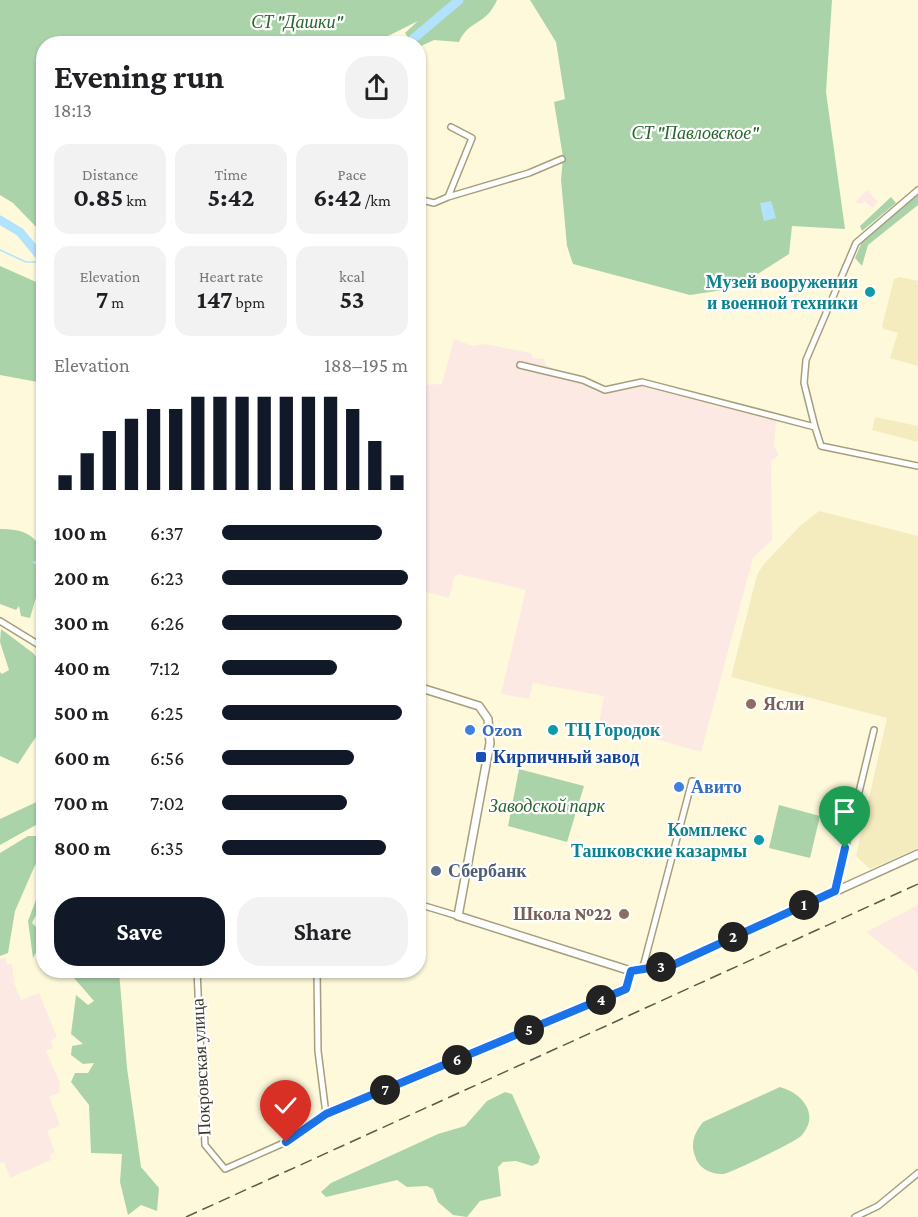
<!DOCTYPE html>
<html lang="en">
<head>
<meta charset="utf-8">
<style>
  :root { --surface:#fff; --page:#f2f2f2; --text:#202124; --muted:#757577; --accent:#111827 }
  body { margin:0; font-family:"Crimson Pro",serif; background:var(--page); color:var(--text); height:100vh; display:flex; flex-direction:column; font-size:22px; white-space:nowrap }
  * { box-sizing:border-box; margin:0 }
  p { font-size:20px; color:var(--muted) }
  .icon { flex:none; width:33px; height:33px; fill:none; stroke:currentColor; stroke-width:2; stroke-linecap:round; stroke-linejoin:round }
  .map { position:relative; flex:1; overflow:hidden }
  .side { position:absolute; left:36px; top:36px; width:390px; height:942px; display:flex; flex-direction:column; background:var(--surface); border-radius:24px; box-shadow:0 2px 4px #0004 }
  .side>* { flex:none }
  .pin { position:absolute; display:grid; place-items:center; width:51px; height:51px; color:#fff; margin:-62px -26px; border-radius:50% 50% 50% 0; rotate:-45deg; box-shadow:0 0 6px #0007 }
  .pin .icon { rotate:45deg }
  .km { position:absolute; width:30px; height:30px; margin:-15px; border-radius:50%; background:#222; color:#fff; font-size:16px; line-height:30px; text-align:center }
  .round { display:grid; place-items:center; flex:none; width:63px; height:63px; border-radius:24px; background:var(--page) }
  .overview { display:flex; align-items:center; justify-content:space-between; height:102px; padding:0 18px }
  h1 { font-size:33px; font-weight:700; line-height:45px }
  .figures { display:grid; grid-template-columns:repeat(3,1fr); gap:9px; height:102px; padding:6px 18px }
  .figures div { display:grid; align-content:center; border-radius:15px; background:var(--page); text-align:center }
  .figures b { font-size:26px; font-weight:700 }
  .figures small { font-size:16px; font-weight:400 }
  .figures p { font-size:16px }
  .chart { height:168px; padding:12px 18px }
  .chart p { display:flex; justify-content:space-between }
  .chart svg { width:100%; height:108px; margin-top:6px; stroke:var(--accent); stroke-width:6 }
  .cta { display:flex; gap:12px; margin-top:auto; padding:12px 18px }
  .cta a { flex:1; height:69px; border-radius:24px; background:var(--accent); color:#fff; font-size:24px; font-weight:700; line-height:69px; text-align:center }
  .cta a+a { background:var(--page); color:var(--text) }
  ul { padding:0 18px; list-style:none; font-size:20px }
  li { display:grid; grid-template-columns:96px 72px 1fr; align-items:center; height:45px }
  li i { height:15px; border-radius:8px; background:var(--accent) }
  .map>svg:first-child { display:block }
</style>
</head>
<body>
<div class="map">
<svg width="918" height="1217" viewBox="0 0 918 1217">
  <rect width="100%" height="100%" fill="#fef9db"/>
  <path fill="#fde9e3" d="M867,190L878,202L872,208L865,201L861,204L855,202Z
    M454,339L473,346L485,344L531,353L533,358L544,359L546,365L611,391L643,385L776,421L774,446L779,455L771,461L772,540L753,558L701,752L599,723L604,696L533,683L529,699L501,694L526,590L459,574L454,577L449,598L419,590L418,385L442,384Z
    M918,905V973L866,932Z
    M5,957L7,964H12L14,983L21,1000L39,993L57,1037L51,1041L53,1048L46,1051L60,1083L59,1093L49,1097L60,1125L47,1131L55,1152L50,1155L51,1160L10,1178L4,1162L0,1163V959Z"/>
  <path fill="#f4ecbf" d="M900,277L918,281V366L890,358L898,333L884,329L882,326L894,279Z
    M875,417L918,426V442L872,430Z
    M819,511L918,536V848L870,869L856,856L887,718L731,677L757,575L763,565L799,527Z"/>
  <path fill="#aad3aa" d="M0,0H497C485,27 469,19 459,42L434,40L419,47L418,44L412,43L405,33L418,21L374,43L44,44L43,234L13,203L0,195Z
    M530,0H832L826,92L845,229L792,226L789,254L736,288L690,295L573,264L567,246L561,180L563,157L554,102L565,99L556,42Z
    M918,195V205L868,245L862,266L855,258L862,242Z
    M891,197L896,203L862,231L860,226Z
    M0,266L43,285V383L0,375Z
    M0,529C20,529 36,533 42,553L34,563L39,566L37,594L30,618L21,616L19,606L16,610L0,604Z
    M43,582V629L39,631Z
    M1,629L33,653L43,665V726L18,764L0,756V672L2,674L9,670L0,642Z
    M519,769L584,786L567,842L508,826Z
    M43,799V821L0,845V819Z
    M779,805L820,816L810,858L769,848Z
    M28,836H43V847L15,911L8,953L0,956V853Z
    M43,881V901L32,923L37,928L43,916V940L33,958L28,921Z
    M68,971H119L127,1068L141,1167L159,1188L157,1211L141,1205L128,1215L120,1182L122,1154L91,1153L89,1105L71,1082L75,1073H88L94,1063L83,1064L71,1055L72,1046L83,1044L71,1034L76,995L88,1005L94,1001Z
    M780,1087C802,1093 820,1114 802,1135C798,1141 732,1172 724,1174C711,1175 698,1168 695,1156C690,1143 695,1132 703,1122Z
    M505,1092L512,1094L540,1157L538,1163L532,1166L516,1161L503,1162L498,1167L501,1196L480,1201L467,1217L453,1215L438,1202L433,1189L427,1186L407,1187L397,1180L326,1197L321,1192L331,1183L438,1134L465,1126L487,1101Z"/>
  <path fill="#b1e3fe" d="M771,201L776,218L764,221L760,203Z"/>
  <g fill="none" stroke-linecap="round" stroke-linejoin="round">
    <path stroke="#b1e3fe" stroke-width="1.5" d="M0,250L26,262H44
      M33,562L39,564"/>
    <path stroke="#b1e3fe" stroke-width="9" d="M407,44L459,0
      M0,220L20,232L44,261"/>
    <g stroke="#a59f7c" stroke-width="8">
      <path id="minor" d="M448,197L529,173L562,159
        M418,199L434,203L448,197L472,138L451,127
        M520,365L583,380L605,390L642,382L815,427L804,383L806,360L856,243L918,190
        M815,427L821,446L918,466
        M0,621L44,648
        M835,891L874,730
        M418,904L458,916
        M197,970L205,1145L225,1169L286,1142L326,1114L626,989L631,971
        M317,970L318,1051L326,1114
        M642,971L692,781L696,782
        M855,1217L878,1206L918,1173"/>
    </g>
    <g stroke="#a59f7c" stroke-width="10">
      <path id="tertiary" d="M418,687L479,706L488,719L490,743L458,916L631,971L675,964L918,854"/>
    </g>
    <use href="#minor" stroke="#fff" stroke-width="5"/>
    <use href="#tertiary" stroke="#fff" stroke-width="7"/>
    <path stroke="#5d5a49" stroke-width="1.5" stroke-dasharray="12 6" stroke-linecap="butt" d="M186,1217L918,884"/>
  </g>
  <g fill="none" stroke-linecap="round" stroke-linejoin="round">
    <g stroke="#fff" stroke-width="12">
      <path id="route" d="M286,1142L326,1114L626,989L631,971L675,964L835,891L845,848"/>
    </g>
    <use href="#route" stroke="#1a73e8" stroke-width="8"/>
  </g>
  <g fill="#0f9aa8" stroke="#fff" stroke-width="2">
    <circle cx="870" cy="292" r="6"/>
    <circle cx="553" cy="730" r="6"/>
    <circle cx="759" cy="840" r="6"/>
  </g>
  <g fill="#8d6e63" stroke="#fff" stroke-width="2">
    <circle cx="751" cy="704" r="6"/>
    <circle cx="624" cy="914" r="6"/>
  </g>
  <g fill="#3f7fe0" stroke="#fff" stroke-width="2">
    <circle cx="470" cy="730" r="6"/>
    <circle cx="679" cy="787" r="6"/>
  </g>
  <rect fill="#1a4fb4" stroke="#fff" stroke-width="2" x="475" y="751" width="12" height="12" rx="3"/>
  <circle fill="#5c6f8a" stroke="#fff" stroke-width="2" cx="436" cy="871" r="6"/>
  <g text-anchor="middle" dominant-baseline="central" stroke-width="4.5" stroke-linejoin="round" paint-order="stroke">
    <g font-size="18" font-style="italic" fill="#27652c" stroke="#fff">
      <text x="297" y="22">СТ "Дашки"</text>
      <text x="695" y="133">СТ "Павловское"</text>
      <text x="547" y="806">Заводской парк</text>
    </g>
    <g font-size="18" font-weight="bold" fill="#0d838f" stroke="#fff" text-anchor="end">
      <text x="858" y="282">Музей вооружения<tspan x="858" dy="21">и военной техники</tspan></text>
      <text x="565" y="730" text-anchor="start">ТЦ Городок</text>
      <text x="747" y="830">Комплекс<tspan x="747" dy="21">Ташковские казармы</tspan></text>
    </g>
    <g font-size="18" font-weight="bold" fill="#785e54" stroke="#fff" text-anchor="start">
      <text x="763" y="704">Ясли</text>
      <text x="612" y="914" text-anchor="end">Школа №22</text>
    </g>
    <g font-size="18" font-weight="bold" fill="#366cbe" stroke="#fff" text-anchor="start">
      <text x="482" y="730">Ozon</text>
      <text x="691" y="787">Авито</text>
    </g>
    <g font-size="18" font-weight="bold" fill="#164399" stroke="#fff" text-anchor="start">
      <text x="493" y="757">Кирпичный завод</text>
    </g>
    <g font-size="18" font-weight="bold" fill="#4e5e75" stroke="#fff" text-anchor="start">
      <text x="448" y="871">Сбербанк</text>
    </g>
    <g font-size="18" fill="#3b382a" stroke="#fff">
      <text transform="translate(201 1067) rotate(-93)">Покровская улица</text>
    </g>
  </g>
</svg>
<div class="pin" style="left:845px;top:848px;background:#1e9e55"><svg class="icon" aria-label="arrive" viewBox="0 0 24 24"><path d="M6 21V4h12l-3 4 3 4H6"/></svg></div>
<div class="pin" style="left:286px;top:1142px;background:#d93025"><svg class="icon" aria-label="check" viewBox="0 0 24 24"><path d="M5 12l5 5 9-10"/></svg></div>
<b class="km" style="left:804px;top:905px">1</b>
<b class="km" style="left:733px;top:937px">2</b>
<b class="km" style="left:661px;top:967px">3</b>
<b class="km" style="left:601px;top:1000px">4</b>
<b class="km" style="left:529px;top:1030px">5</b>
<b class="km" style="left:457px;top:1060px">6</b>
<b class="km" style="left:385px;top:1090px">7</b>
<section class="side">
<div class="overview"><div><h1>Evening run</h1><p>18:13</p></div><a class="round"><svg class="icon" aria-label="share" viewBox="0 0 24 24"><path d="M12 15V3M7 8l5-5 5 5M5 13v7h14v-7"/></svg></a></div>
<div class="figures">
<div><p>Distance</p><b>0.85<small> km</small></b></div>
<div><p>Time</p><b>5:42</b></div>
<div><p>Pace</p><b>6:42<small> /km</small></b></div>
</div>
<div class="figures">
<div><p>Elevation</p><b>7<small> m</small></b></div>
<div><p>Heart rate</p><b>147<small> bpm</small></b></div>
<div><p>kcal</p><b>53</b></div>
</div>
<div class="chart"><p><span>Elevation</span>188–195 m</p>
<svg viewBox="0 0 160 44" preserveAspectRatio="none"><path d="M5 44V38M15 44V29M25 44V20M35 44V15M45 44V11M55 44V11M65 44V6M75 44V6M85 44V6M95 44V6M105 44V6M115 44V6M125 44V6M135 44V11M145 44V24M155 44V38"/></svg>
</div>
<ul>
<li><b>100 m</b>6:37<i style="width:86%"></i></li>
<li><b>200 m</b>6:23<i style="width:100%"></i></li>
<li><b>300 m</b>6:26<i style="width:97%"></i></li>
<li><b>400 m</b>7:12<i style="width:62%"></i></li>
<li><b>500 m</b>6:25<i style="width:97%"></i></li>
<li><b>600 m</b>6:56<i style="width:71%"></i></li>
<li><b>700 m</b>7:02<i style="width:67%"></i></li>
<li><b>800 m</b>6:35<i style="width:88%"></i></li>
</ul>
<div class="cta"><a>Save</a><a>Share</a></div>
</section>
</div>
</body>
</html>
